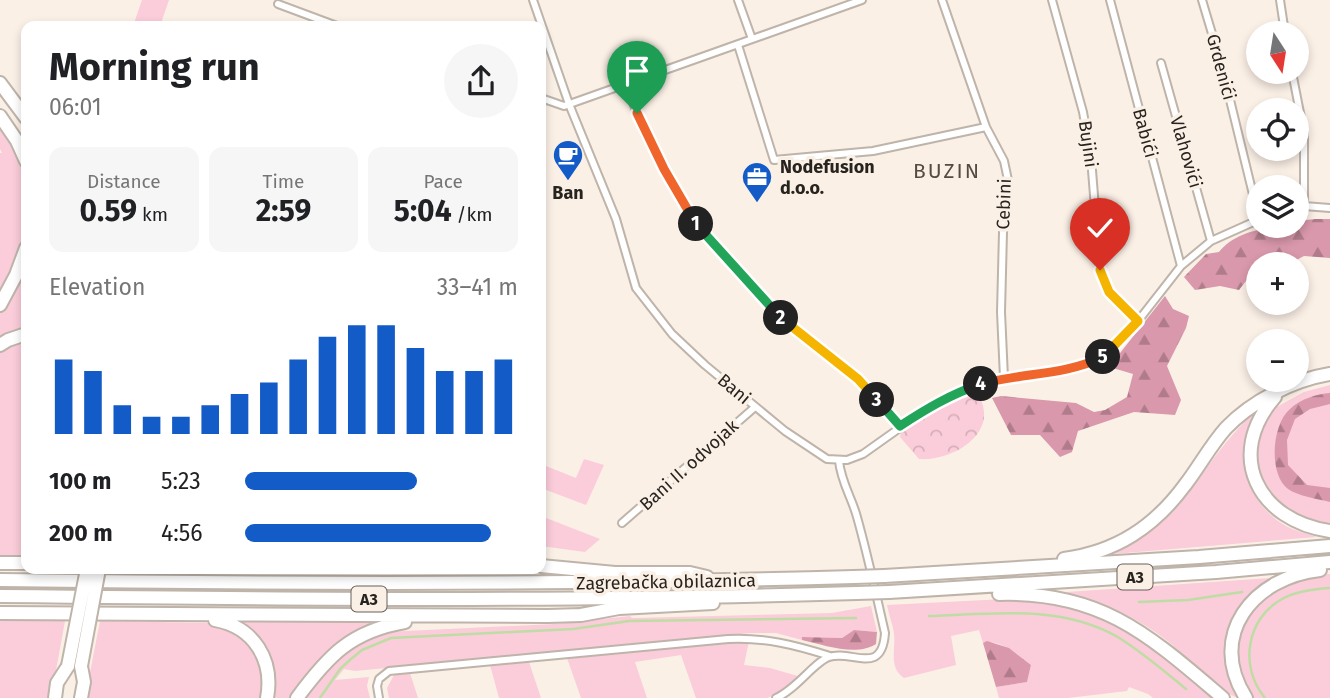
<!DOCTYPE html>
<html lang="en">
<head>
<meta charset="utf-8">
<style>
  :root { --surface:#fff; --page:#f6f6f6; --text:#202124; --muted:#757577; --accent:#135bc6 }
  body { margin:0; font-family:"Fira Sans",sans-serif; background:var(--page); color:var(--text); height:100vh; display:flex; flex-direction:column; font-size:26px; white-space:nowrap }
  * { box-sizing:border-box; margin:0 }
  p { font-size:23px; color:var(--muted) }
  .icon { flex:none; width:38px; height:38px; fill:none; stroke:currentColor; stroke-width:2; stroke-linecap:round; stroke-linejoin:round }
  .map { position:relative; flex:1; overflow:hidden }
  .panel { position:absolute; left:21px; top:21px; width:525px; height:553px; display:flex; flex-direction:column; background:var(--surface); border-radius:14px; box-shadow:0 4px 10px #0003 }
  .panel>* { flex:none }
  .needle { width:46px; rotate:168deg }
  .tools { position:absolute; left:1246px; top:21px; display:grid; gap:14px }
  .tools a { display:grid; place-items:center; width:63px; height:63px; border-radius:50%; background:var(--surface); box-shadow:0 4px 10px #0003; font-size:35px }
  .pin { position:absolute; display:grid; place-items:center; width:60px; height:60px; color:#fff; margin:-72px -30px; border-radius:50% 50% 50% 0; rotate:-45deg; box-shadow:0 0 7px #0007 }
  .pin .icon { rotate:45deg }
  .km { position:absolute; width:35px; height:35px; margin:-18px; border-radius:50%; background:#222; color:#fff; font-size:19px; line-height:35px; text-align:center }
  .round { display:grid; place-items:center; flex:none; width:74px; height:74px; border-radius:37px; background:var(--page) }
  .overview { display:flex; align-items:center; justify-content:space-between; height:119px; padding:0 28px }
  h1 { font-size:38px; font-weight:700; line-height:52px }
  .figures { display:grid; grid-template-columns:repeat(3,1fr); gap:10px; height:119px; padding:7px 28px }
  .figures div { display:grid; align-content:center; border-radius:14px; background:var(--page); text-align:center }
  .figures b { font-size:30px; font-weight:700 }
  .figures small { font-size:19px; font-weight:400 }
  .figures p { font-size:19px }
  .chart { height:196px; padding:14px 28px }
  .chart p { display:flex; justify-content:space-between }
  .chart svg { width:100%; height:126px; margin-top:7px; stroke:var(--accent); stroke-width:6 }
  ul { padding:0 28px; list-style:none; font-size:23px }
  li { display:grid; grid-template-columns:112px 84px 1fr; align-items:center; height:52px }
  li i { height:18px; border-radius:9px; background:var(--accent) }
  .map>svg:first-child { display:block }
</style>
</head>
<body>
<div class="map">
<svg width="1330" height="698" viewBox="0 0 1330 698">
  <defs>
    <pattern id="forest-firs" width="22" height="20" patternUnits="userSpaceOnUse" patternTransform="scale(1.75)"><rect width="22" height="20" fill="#d998ac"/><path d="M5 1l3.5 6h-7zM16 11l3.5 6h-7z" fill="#b07c8b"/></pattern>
    <pattern id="park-crowns" width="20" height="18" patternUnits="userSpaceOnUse" patternTransform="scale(1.75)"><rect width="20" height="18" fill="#fbccda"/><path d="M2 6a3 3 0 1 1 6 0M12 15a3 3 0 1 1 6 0" fill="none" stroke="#d7afbb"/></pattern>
  </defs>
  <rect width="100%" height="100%" fill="#fbf0e6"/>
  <path fill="#fbccda" d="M142,0H169L160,26H133Z
    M0,122L18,151L26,177L25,238L20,254L0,297V153H2L0,149Z
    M26,262V330L0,339V313L15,288Z
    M26,338V556H0V350Z
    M1330,385V527L1300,520L1265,494L1254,458L1260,427L1273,409L1304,392Z
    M1255,412C1235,453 1244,502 1286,526C1295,531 1307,533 1316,537L1113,554C1186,522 1200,461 1255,412Z
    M584,459L604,465L586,505L541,488V464L576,478Z
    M541,516L600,539L585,552L541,546Z
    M1330,574V698H1250L1244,689L1234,653L1245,618L1276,586L1307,576Z
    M1270,578C1228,607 1213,651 1238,698C1219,692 1187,657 1170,643C1140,619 1104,602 1067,594V592Z
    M1005,599C1033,600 1060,601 1086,610C1137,627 1177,665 1217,698H1153L1148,694L1129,687L1127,691L1068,698H999L996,687L1027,682L1031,665C1018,655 1001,639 983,643L979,630L951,636L956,665L904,678C888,667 896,649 894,634C893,625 889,615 887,605Z
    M871,606L877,632L854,630L842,638L802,637V640L776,633H751L355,671L344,669L335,680L369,677L367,686L370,698H306L322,675L351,646L385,632L555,624L630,616L632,618L832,613Z
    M0,620L65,621L51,698H0Z
    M100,621L209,623L232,629L255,649L264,674L262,698H85Z
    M238,621L379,622C338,635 316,664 292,698H271L249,629Z
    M749,641L744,665L770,668L801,677L782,692L767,698H696L681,655L635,662L647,698H581L567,658Z
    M529,662L541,698H499L490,665Z
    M410,673L418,698H389L387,688L394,675Z"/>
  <path fill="url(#forest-firs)" d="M1315,219H1330V258L1304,256L1289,264L1277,260L1269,264H1258V270L1253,272L1239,290L1220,286L1195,290L1184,277L1206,254L1219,252C1236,230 1270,226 1297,226V221Z
    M1165,296L1173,309L1189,316L1186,328L1167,366L1181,400L1175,415L1134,412L1078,431L1072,452L1060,457L1040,435H1011L992,398L1001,396L1076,403L1094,412L1105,410L1127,397L1133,374L1113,368V362Z
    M1330,393V404L1310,409L1295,419L1287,440L1288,465L1307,485L1330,488V502C1318,499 1298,496 1288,489C1268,474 1272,424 1290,409C1300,399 1317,394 1330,393Z
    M854,630L877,632L876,644C855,657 825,645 802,640V637L842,638Z
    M987,641L1009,648L1031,665L1027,682L996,687L983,643Z"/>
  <path fill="url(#park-crowns)" d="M975,390L978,391C981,399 985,409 984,418C980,445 944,461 919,459L900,437L901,432L952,398Z"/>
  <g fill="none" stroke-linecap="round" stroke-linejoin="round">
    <path stroke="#bedda4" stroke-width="2.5" d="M1139,602L1188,600L1242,592
      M929,616C991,614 1059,604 1116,636C1141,651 1163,670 1186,689
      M320,698L340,669L351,659L362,650L391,638L573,629L629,621L856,618
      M1265,698C1239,667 1246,619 1282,599C1296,591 1314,589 1330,588"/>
    <g stroke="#beb4aa" stroke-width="10">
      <path id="street" d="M533,0L569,104L616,219L636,288L672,334L705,365L785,431L827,459L847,460L863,454L932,405L960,391L1004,378L1077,367L1105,356L1138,321L1181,266L1211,241L1258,220
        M738,0L752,39
        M942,0L986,127L1004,161L1008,180L1003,232L1001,312L1004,378
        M1052,0L1083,112L1091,158L1100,270L1109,292L1138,321
        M1110,0L1181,266
        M1202,0L1222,67L1258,215
        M1280,0L1285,33
        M278,4L337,26
        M738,45L774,160L873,151L986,127
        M1161,63L1211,241
        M1292,72L1304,133V206
        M626,84L645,134L694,222L778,316L858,379L900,426
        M541,98L564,106L862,0
        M1297,208L1304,206L1330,208
        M622,523L755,407
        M379,698L377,686L379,679L389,671L728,639C764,637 795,645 830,656
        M776,698C797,689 814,662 829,657C851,649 882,677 885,633C876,594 868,556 857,517C852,498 841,482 839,461"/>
    </g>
    <g stroke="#beb4aa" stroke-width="16">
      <path id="highway" d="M0,83L26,118
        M0,116L17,141L26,161
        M0,305L16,275L26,248
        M0,345L8,340L26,334
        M1275,397C1224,455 1258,521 1330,531
        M1064,559C1116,552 1154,527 1185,485C1199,467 1210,446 1226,428C1252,401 1293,380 1330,374
        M0,563H26
        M541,566L615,573H690L707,577
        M884,576L1199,557L1330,546
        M0,580C285,584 569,585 854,577
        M889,592L1216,572L1330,562
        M999,594C1102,591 1150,636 1223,698
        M0,596C286,599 572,602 857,593
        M0,613L548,616L581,615L619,608L713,603
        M215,620C254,627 274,660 267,698
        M81,666L84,682L81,698
        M55,698L57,683L68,666
        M297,698C328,656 351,631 405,622
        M1246,698C1206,635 1254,577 1320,570"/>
    </g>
    <use href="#street" stroke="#fff" stroke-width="6"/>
    <use href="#highway" stroke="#fff" stroke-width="12"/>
    <g stroke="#beb4aa" stroke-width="16" stroke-linecap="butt">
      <path id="highway-bridge" d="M854,577L884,576
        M857,593L889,592
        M68,666L87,569
        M81,666L99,569"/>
    </g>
    <use href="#highway-bridge" stroke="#fff" stroke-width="12"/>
  </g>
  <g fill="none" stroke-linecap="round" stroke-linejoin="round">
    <g stroke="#fff" stroke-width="14">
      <path id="split-1" d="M637,113L664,169L696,224"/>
    </g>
    <g stroke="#fff" stroke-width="14">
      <path id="split-2" d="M696,224L781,318"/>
    </g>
    <g stroke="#fff" stroke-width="14">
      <path id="split-3" d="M781,318L858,379L877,400"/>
    </g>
    <g stroke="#fff" stroke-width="14">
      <path id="split-4" d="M877,400L900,426C926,409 951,394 981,384"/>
    </g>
    <g stroke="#fff" stroke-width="14">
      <path id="split-5" d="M981,384C1021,373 1066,375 1103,357"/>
    </g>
    <g stroke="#fff" stroke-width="14">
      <path id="split-6" d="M1100,270L1109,292L1138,321L1103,357"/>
    </g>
    <use href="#split-1" stroke="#f0652b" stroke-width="9"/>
    <use href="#split-2" stroke="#22a559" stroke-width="9"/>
    <use href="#split-3" stroke="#f5b400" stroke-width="9"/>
    <use href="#split-4" stroke="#22a559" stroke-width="9"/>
    <use href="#split-5" stroke="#f0652b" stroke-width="9"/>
    <use href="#split-6" stroke="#f5b400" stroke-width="9"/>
  </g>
  <defs>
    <g id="cafe-pin" transform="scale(1.575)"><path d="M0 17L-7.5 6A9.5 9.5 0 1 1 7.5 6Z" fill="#135bc6" stroke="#fbf0e6"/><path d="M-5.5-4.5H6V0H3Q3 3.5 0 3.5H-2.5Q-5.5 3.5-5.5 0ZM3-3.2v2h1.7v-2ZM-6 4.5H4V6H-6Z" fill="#fff"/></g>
    <g id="office-pin" transform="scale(1.575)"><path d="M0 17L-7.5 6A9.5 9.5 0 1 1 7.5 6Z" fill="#135bc6" stroke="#fbf0e6"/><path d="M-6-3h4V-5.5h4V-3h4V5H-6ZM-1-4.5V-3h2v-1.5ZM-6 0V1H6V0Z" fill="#fff"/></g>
  </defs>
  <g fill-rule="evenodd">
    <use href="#cafe-pin" x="568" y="155"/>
    <use href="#office-pin" x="757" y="177"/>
  </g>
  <g text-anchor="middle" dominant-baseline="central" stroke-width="7" stroke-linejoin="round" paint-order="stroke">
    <g fill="#fbf0e6" stroke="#67605b" stroke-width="2">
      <rect x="1117.5" y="564.5" width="35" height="25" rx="5"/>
      <rect x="351.5" y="586.5" width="35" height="25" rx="5"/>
    </g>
    <g font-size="16" font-weight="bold" fill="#27231f">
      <text x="1135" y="577">A3</text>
      <text x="369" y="599">A3</text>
    </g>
    <g font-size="18" fill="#27231f" stroke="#fbf0e6">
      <text transform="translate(1221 67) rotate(75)">Grdenići</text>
      <text transform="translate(1145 133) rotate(75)">Babići</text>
      <text transform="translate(1088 144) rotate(82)">Bujini</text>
      <text transform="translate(1186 152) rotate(74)">Vlahovići</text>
      <text transform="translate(1004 204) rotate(-88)">Cebini</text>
      <text transform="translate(734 389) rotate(40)">Bani</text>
      <text transform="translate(689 465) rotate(-42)">Bani II. odvojak</text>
      <text transform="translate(666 582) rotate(-1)">Zagrebačka obilaznica</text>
    </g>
    <g font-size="18" font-weight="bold" fill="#27231f" stroke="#fbf0e6" text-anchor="start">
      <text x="780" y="167">Nodefusion<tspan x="780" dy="21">d.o.o.</tspan></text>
      <text x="568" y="193" text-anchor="middle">Ban</text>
    </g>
    <g font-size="21" letter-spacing="2" fill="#544b43" stroke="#fbf0e6">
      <text x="947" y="171">BUZIN</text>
    </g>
  </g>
</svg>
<div class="tools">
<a><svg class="needle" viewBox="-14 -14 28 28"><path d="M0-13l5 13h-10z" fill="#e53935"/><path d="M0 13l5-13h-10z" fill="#757577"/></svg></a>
<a><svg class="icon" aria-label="locate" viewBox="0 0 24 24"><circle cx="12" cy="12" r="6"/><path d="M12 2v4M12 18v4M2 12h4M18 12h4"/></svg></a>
<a><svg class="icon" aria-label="layers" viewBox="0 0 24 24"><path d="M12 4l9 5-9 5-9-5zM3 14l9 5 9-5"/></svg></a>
<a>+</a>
<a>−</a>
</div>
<div class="pin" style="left:637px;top:113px;background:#1e9e55"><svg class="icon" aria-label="arrive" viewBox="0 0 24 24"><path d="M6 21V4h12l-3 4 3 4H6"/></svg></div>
<div class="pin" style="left:1100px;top:270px;background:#d93025"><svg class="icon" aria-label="check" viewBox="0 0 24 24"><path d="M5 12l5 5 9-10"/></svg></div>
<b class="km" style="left:696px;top:224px">1</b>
<b class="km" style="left:781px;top:318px">2</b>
<b class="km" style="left:877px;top:400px">3</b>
<b class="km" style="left:981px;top:384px">4</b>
<b class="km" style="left:1103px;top:357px">5</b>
<section class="panel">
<div class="overview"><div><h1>Morning run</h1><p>06:01</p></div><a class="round"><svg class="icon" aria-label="share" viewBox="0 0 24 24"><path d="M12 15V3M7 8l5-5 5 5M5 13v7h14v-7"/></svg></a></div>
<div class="figures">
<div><p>Distance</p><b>0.59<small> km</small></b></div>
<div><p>Time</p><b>2:59</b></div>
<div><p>Pace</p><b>5:04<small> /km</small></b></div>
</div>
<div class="chart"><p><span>Elevation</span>33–41 m</p>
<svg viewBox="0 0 160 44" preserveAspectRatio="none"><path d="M5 44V18M15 44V22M25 44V34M35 44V38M45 44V38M55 44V34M65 44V30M75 44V26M85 44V18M95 44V10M105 44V6M115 44V6M125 44V14M135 44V22M145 44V22M155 44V18"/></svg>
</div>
<ul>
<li><b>100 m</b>5:23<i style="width:63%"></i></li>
<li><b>200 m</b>4:56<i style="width:90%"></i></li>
</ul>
</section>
</div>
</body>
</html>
